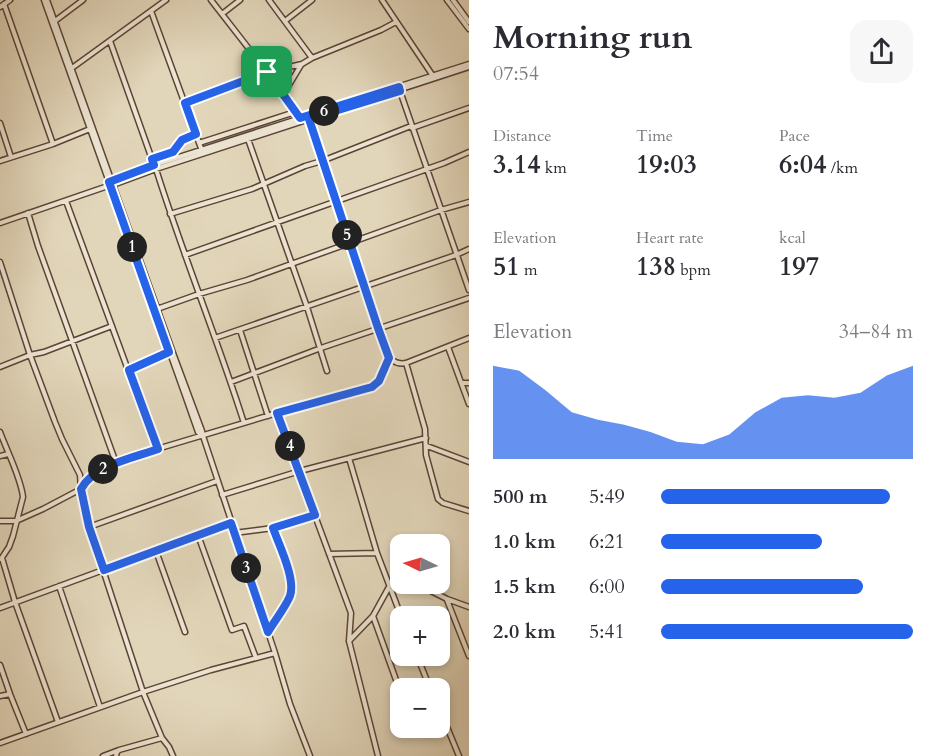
<!DOCTYPE html>
<html lang="en">
<head>
<meta charset="utf-8">
<style>
  :root { --surface:#fff; --page:#f7f7f7; --text:#2b2b33; --muted:#7c7c81; --accent:#2563eb }
  body { margin:0; font-family:Cardo,serif; background:var(--page); color:var(--text); height:100vh; display:flex; flex-direction:column; font-size:22px; white-space:nowrap }
  * { box-sizing:border-box; margin:0 }
  p { font-size:20px; color:var(--muted) }
  .icon { flex:none; width:33px; height:33px; fill:none; stroke:currentColor; stroke-width:2; stroke-linecap:round; stroke-linejoin:round }
  .map { position:relative; flex:1; overflow:hidden }
  .details { display:flex; flex-direction:column; background:var(--surface); width:468px }
  .details>* { flex:none }
  .needle { width:39px; rotate:275deg }
  .controls { position:absolute; left:390px; top:534px; display:grid; gap:12px }
  .controls a { display:grid; place-items:center; width:60px; height:60px; border-radius:12px; background:var(--surface); box-shadow:0 3px 9px #0003; font-size:30px }
  .pin { position:absolute; display:grid; place-items:center; width:51px; height:51px; color:#fff; margin:-26px; border-radius:12px; box-shadow:0 3px 9px #0006 }
  .km { position:absolute; width:30px; height:30px; margin:-15px; border-radius:50%; background:#222; color:#fff; font-size:16px; line-height:30px; text-align:center }
  .round { display:grid; place-items:center; flex:none; width:63px; height:63px; border-radius:18px; background:var(--page) }
  .summary { display:flex; align-items:center; justify-content:space-between; height:102px; padding:0 24px }
  h1 { font-size:33px; font-weight:700; line-height:45px }
  .metrics { display:grid; grid-template-columns:repeat(3,1fr); gap:9px; height:102px; padding:6px 24px }
  .metrics div { display:grid; align-content:center }
  .metrics b { font-size:26px; font-weight:700 }
  .metrics small { font-size:16px; font-weight:400 }
  .metrics p { font-size:16px }
  .chart { height:168px; padding:12px 24px }
  .chart p { display:flex; justify-content:space-between }
  .chart svg { width:100%; height:108px; margin-top:6px; fill:var(--accent); opacity:.7 }
  ul { padding:0 24px; list-style:none; font-size:20px }
  li { display:grid; grid-template-columns:96px 72px 1fr; align-items:center; height:45px }
  li i { height:15px; border-radius:8px; background:var(--accent) }
  main { display:flex; flex:1; min-height:0 }
  .map>svg:first-child { display:block }
</style>
</head>
<body>
<main>
<div class="map">
<svg width="469" height="756" viewBox="0 0 469 756">
  <rect width="100%" height="100%" fill="#e2d6ba"/>
  <filter id="stains"><feTurbulence type="fractalNoise" baseFrequency=".00333" numOctaves="4"/><feColorMatrix values="0 0 0 0 .2 0 0 0 0 .09 0 0 0 0 .02 0 0 0 .5 -.17"/></filter>
  <radialGradient id="worn" r=".72"><stop offset=".6" stop-color="#630" stop-opacity="0"/><stop offset="1" stop-color="#630" stop-opacity=".3"/></radialGradient>
  <g fill="none" stroke-linecap="round" stroke-linejoin="round">
    <g stroke="#5c4435" stroke-width="7">
      <path id="street" d="M44,0L185,395L198,432L202,436
        M47,0L173,353L202,431L203,436L275,653L290,704L310,756
        M211,0L267,72L300,118
        M269,0L312,58
        M382,0L433,76
        M447,0L469,29
        M453,0L469,22
        M4,4L53,144
        M0,7L10,0
        M151,11L202,151
        M222,14L240,0
        M55,21L83,0
        M285,21L312,0
        M110,41L154,165
        M72,68L166,0
        M400,91L469,290
        M283,95L301,65
        M185,103L267,72L302,64L312,58L381,30L396,22
        M309,119L386,352C390,360 396,365 406,363
        M0,123L11,157
        M412,128L469,108
        M248,139L307,307L327,371
        M199,143L295,112
        M152,159L173,152L182,140L196,134
        M0,161L53,144L90,129
        M156,169C183,255 217,338 244,423
        M112,180L154,165L469,64
        M66,201L157,449
        M28,213L38,246L116,463
        M170,214L252,189L305,166L322,161L411,126
        M0,223L105,187L110,186L156,169L469,67
        M185,255L444,163L469,152
        M0,262L30,355L55,422L62,439L80,475L81,489L89,527L143,692L162,738L119,750L117,752L116,756
        M157,309L199,294L247,280L441,210L469,202
        M240,330L268,416
        M215,338L456,255L469,249
        M469,338L406,363L425,429L426,455L438,499L443,503L469,511
        M448,347L469,404
        M0,367L30,355L44,352L112,326
        M129,370L169,353
        M231,382L321,348L469,298
        M462,383H469
        M277,413L351,613L349,641L378,756
        M0,432C7,451 21,478 23,497L13,536L9,547L1,559
        M427,446L469,462
        M0,456L8,454
        M349,458L377,553
        M222,495L300,471L426,438
        M0,521H16L43,509L81,489L90,476L116,463L157,449L277,413L331,398L354,393L372,387L379,381L389,358
        M89,527L217,481
        M234,533L273,528L315,515
        M198,535L232,630L244,626L256,658
        M156,551L185,632
        M329,554L377,553L401,616
        M2,558L15,602L58,722
        M59,586L100,707
        M447,600L469,656
        M0,608L231,523
        M373,616L400,691
        M268,632C275,620 285,608 290,596C296,579 279,545 273,528
        M349,641L373,616L389,587L417,584L447,599L469,607
        M417,656L430,688
        M0,665L10,694L26,734
        M0,696L10,694
        M440,710L459,756
        M162,738L169,747L173,756
        M0,743L143,692L211,670L275,653
        M103,756L119,750"/>
    </g>
    <use href="#street" stroke="#ece4d2" stroke-width="4"/>
  </g>
  <g fill="none" stroke-linecap="round" stroke-linejoin="round">
    <g stroke="#fff" stroke-width="12">
      <path id="route" d="M267,72L300,118L399,87L400,91L309,119L378,328L389,358L379,381L372,387L277,413L315,515L273,528C279,545 296,579 290,596C285,608 275,620 268,632L231,523L104,570L89,527L81,489C94,465 133,458 158,449L129,370L169,352L109,182L154,165L152,159L173,152L182,140L196,134L185,103Z"/>
    </g>
    <use href="#route" stroke="#2563eb" stroke-width="8"/>
  </g>
  <rect width="100%" height="100%" filter="url(#stains)"/>
  <rect width="100%" height="100%" fill="url(#worn)"/>
</svg>
<div class="controls">
<a><svg class="needle" viewBox="-14 -14 28 28"><path d="M0-13l5 13h-10z" fill="#e53935"/><path d="M0 13l5-13h-10z" fill="#7c7c81"/></svg></a>
<a>+</a>
<a>−</a>
</div>
<div class="pin" style="left:267px;top:72px;background:#1e9e55"><svg class="icon" aria-label="arrive" viewBox="0 0 24 24"><path d="M6 21V4h12l-3 4 3 4H6"/></svg></div>
<b class="km" style="left:132px;top:247px">1</b>
<b class="km" style="left:103px;top:469px">2</b>
<b class="km" style="left:246px;top:568px">3</b>
<b class="km" style="left:290px;top:446px">4</b>
<b class="km" style="left:347px;top:235px">5</b>
<b class="km" style="left:324px;top:111px">6</b>
</div>
<section class="details">
<div class="summary"><div><h1>Morning run</h1><p>07:54</p></div><a class="round"><svg class="icon" aria-label="share" viewBox="0 0 24 24"><path d="M12 15V3M7 8l5-5 5 5M5 13v7h14v-7"/></svg></a></div>
<div class="metrics">
<div><p>Distance</p><b>3.14<small> km</small></b></div>
<div><p>Time</p><b>19:03</b></div>
<div><p>Pace</p><b>6:04<small> /km</small></b></div>
</div>
<div class="metrics">
<div><p>Elevation</p><b>51<small> m</small></b></div>
<div><p>Heart rate</p><b>138<small> bpm</small></b></div>
<div><p>kcal</p><b>197</b></div>
</div>
<div class="chart"><p><span>Elevation</span>34–84 m</p>
<svg viewBox="0 0 160 44" preserveAspectRatio="none"><path d="M0 44V6L10 8L20 16L30 25L40 28L50 30L60 33L70 37L80 38L90 34L100 25L110 19L120 18L130 19L140 17L150 10L160 6V44z"/></svg>
</div>
<ul>
<li><b>500 m</b>5:49<i style="width:91%"></i></li>
<li><b>1.0 km</b>6:21<i style="width:64%"></i></li>
<li><b>1.5 km</b>6:00<i style="width:80%"></i></li>
<li><b>2.0 km</b>5:41<i style="width:100%"></i></li>
</ul>
</section>
</main>
</body>
</html>
